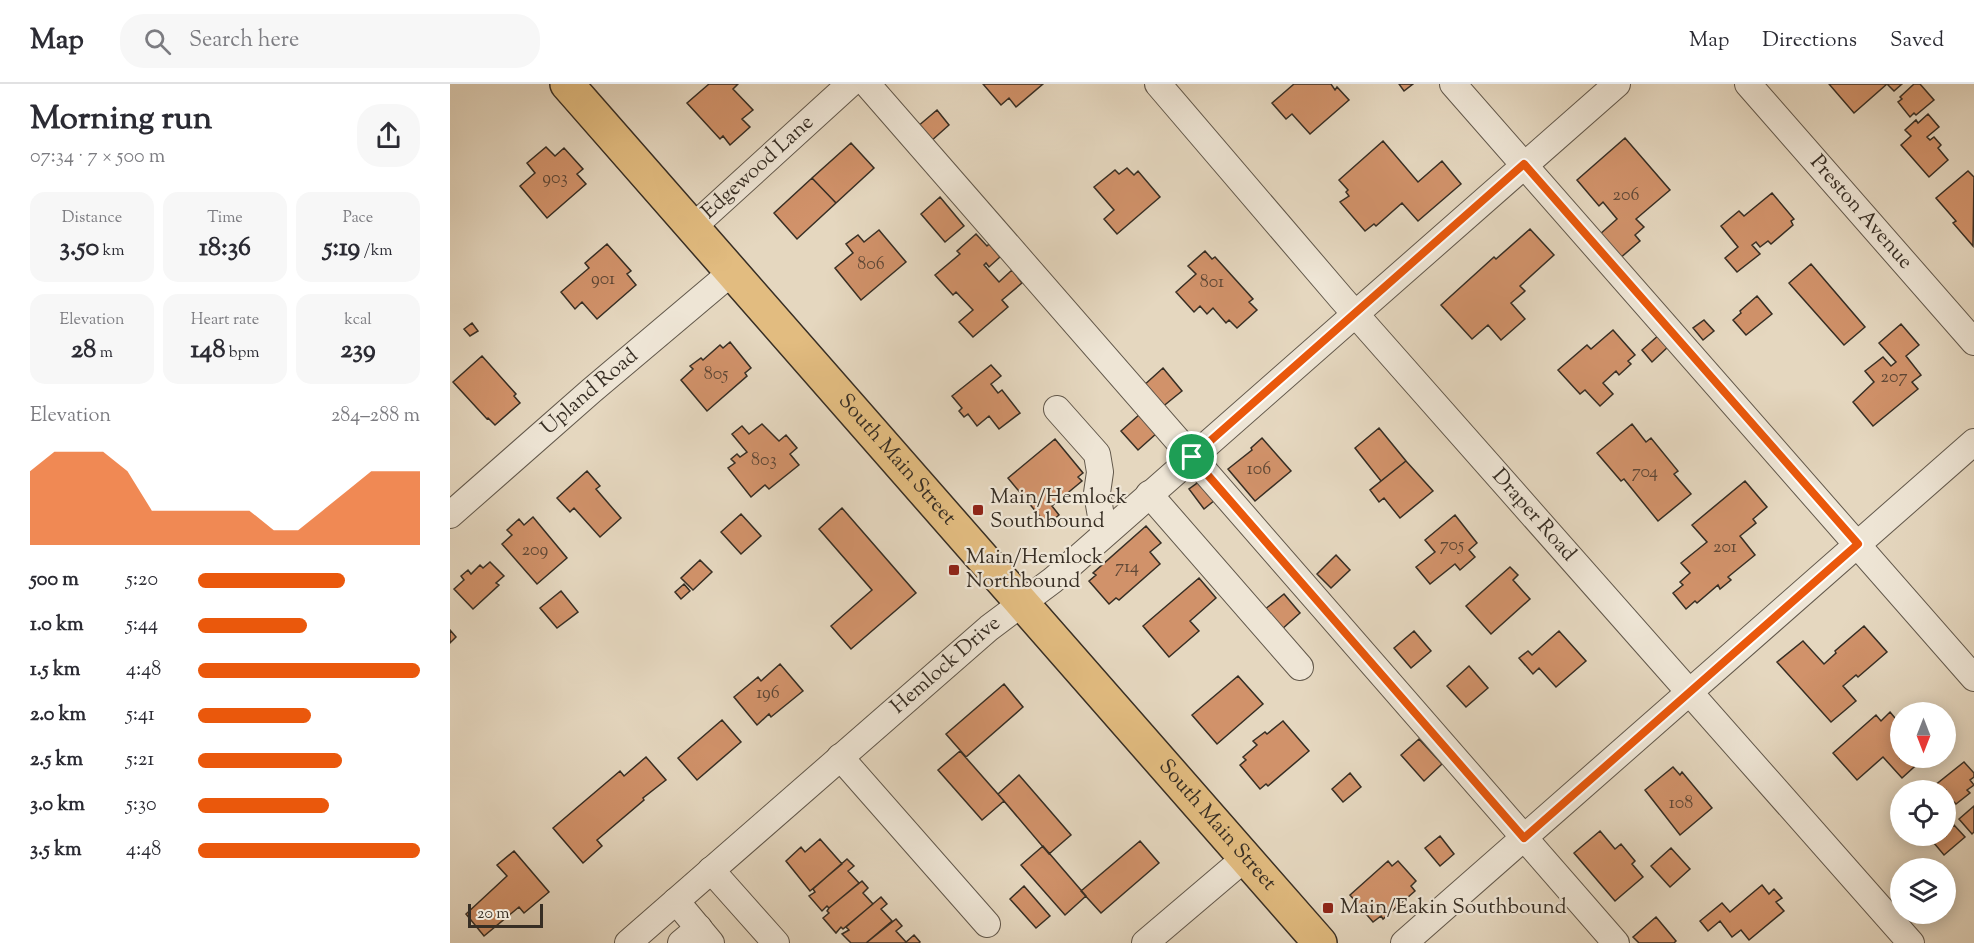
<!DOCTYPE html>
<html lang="en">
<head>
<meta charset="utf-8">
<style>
  :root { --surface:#fff; --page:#f7f7f7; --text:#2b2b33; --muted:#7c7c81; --line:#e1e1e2; --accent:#ea580c }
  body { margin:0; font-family:"Sorts Mill Goudy",serif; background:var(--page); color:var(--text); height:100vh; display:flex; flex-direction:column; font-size:22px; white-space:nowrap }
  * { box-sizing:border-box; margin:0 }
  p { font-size:20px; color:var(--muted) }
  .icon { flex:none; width:33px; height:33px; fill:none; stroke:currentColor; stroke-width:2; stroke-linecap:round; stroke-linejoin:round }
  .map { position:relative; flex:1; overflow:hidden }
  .side { display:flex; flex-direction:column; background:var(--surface); width:450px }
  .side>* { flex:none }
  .needle { width:39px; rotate:180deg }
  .buttons { position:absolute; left:1440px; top:618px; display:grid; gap:12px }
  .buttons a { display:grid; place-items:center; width:66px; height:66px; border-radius:50%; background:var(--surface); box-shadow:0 3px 15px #0003; font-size:30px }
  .scale { position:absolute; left:18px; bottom:15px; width:75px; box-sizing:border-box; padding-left:6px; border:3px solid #372e24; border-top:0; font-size:16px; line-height:21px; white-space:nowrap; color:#372e24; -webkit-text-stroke:4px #eee5d5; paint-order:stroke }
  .pin { position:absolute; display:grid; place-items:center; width:51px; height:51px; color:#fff; margin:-26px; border:3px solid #fff; border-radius:50%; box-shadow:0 2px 6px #0007 }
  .round { display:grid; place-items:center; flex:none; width:63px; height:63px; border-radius:24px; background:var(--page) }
  .headline { display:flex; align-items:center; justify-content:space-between; height:102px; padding:0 30px }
  h1 { font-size:33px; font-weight:700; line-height:45px }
  .stats { display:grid; grid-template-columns:repeat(3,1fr); gap:9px; height:102px; padding:6px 30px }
  .stats div { display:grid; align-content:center; border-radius:15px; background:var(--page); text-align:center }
  .stats b { font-size:26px; font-weight:700 }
  .stats small { font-size:16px; font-weight:400 }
  .stats p { font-size:16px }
  .chart { height:168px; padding:12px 30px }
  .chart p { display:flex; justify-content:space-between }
  .chart svg { width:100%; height:108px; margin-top:6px; fill:var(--accent); opacity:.7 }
  ul { padding:0 30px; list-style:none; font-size:20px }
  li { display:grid; grid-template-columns:96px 72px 1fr; align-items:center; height:45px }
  li i { height:15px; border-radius:8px; background:var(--accent) }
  header { display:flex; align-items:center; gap:36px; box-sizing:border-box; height:84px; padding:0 30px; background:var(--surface); border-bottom:2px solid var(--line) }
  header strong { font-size:28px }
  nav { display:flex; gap:33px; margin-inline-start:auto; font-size:21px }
  .search { width:420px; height:54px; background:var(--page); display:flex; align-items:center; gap:15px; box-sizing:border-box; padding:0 21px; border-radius:24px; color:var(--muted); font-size:22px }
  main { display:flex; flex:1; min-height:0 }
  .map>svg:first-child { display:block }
</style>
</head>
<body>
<header>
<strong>Map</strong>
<div class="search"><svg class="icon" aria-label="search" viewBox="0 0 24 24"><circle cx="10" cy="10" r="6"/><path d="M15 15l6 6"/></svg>Search here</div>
<nav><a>Map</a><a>Directions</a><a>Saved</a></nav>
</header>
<main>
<section class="side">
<div class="headline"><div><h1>Morning run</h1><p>07:34 · 7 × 500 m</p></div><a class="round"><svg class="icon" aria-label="share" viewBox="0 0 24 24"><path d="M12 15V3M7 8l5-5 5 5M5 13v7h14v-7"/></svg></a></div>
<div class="stats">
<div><p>Distance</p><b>3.50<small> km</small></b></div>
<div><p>Time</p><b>18:36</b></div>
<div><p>Pace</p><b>5:19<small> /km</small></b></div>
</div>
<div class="stats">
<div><p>Elevation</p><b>28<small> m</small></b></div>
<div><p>Heart rate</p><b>148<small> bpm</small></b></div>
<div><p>kcal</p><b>239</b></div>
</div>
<div class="chart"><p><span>Elevation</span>284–288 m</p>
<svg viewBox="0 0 160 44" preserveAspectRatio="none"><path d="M0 44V14L10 6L20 6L30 6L40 14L50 30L60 30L70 30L80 30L90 30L100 38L110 38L120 30L130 22L140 14L150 14L160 14V44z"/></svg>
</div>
<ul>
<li><b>500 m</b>5:20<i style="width:66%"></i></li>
<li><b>1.0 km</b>5:44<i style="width:49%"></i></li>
<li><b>1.5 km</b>4:48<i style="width:100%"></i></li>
<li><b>2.0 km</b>5:41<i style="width:51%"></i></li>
<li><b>2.5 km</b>5:21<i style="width:65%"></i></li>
<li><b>3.0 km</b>5:30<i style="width:59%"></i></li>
<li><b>3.5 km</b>4:48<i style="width:100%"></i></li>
</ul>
</section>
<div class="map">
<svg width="1524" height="859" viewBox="0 0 1524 859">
  <rect width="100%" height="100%" fill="#e5d7bf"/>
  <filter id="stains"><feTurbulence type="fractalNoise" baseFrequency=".00333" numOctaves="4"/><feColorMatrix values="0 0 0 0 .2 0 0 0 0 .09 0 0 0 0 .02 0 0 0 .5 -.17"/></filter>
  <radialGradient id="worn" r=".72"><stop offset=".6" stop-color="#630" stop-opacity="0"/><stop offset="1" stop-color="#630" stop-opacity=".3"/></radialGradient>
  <path fill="#d1926a" stroke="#372e24" stroke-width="1.5" d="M259,0H288L283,5L303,26L292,35L300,43L280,61L273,52L270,55L237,19Z
    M533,0H593L566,23L559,14L551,21Z
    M844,0H881L885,6L887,3L899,16L860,50L842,30L836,35L822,19Z
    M949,0H963L954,7Z
    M1379,0H1452L1444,7L1437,0L1404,29Z
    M1464,0H1470L1484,16L1466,31L1464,29L1460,33L1448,18L1452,15L1450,13Z
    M487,26L499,41L480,58L467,43Z
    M1478,30L1489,43L1477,53L1480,56L1484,53L1491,61L1488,64L1498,76L1479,93L1451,61L1461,52L1455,46L1466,36L1468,39Z
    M1175,54L1220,106L1186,135L1194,143L1185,151L1190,157L1169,175L1149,151L1167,135L1153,118L1149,122L1127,96Z
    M933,57L968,98L992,77L1011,100L968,137L952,119L926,142L924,140L915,147L890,118L899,112L896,108L898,106L889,96Z
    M401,59L424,84L386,119L362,94Z
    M96,63L105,72L114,64L133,85L127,90L136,100L97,134L70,102L85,89L77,79Z
    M677,84L684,91L688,87L710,113L667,150L654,135L664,126L644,103L665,86L669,90Z
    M1518,87L1524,93L1523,162L1503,139L1506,137L1486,114Z
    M362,94L386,119L347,155L324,129Z
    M1322,109L1344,135L1341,137L1343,141L1321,160L1318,157L1310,163L1306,158L1302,161L1310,170L1287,188L1275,174L1288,163L1271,142L1289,127L1294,132Z
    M490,113L514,142L495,158L471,130Z
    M1080,145L1104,171L1070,202L1075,207L1061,219L1075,235L1051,256L1038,241L1022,255L991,221L1044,173L1046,175Z
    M429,146L456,178L411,216L385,184L403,169L396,160L408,151L414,158Z
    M526,150L537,162L539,160L550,173L539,183L536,179L534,181L549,198L562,186L572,199L552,216L558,223L523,253L509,238L523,226L506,208L503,211L485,191L510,170L507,167Z
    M157,160L181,187L177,190L186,201L147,235L132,218L125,225L111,208L139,184L135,179Z
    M755,167L762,175L765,173L803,215L799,218L807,226L787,244L779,236L776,239L763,224L757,230L750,222L744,228L726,208L746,190L738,182Z
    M1361,180L1415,243L1394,261L1339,199Z
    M1307,212L1322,230L1296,251L1283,236L1291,229L1290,227Z
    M1254,236L1264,247L1253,256L1243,244Z
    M22,239L28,247L20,252L14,245Z
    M1451,240L1469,261L1456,272L1471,291L1462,298L1468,305L1423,342L1403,318L1424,298L1415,287L1433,273L1441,282L1446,278L1429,259Z
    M1163,246L1185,271L1178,277L1181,280L1169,291L1166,287L1153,299L1163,310L1150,322L1135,306L1130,310L1108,286L1137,261L1141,265Z
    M1210,250L1220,261L1202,278L1192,266Z
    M280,258L301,284L295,289L297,292L257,327L231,296L243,285L240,282L251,274L253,276L270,261L273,264Z
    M32,272L66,310L64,312L70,319L45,341L38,334L37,335L3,298Z
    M541,281L551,292L541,300L548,309L552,306L570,329L549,345L539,332L527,342L518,330L514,333L509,327L512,324L502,312Z
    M713,284L732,307L711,324L692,303Z
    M690,330L707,349L688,366L671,347Z
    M312,340L329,357L336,351L347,364L340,370L349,381L319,405L315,401L301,413L278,384L285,379L281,375L287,370L290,373L297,368L282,350L292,342L299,350Z
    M1182,340L1196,358L1201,354L1228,387L1224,390L1241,410L1208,437L1174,395L1171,397L1147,369Z
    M929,344L956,377L931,397L905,364Z
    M812,354L841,387L805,417L778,385L802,366L801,364Z
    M605,355L633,389L628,393L632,397L602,422L609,431L597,441L558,394Z
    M956,377L983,407L950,434L934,414L929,418L920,406Z
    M137,387L150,402L146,405L171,434L150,453L124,424L120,428L107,414Z
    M750,397L765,416L754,425L739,405Z
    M1295,397L1317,423L1303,435L1306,439L1290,452L1305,471L1278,493L1281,496L1270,505L1268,501L1247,519L1245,517L1236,525L1223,509L1233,501L1230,498L1240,489L1231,479L1257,458L1242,441Z
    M392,424L466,509L401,565L381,542L422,506L369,445Z
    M291,430L311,452L291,470L271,448Z
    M1005,431L1027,459L1019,466L1025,473L1010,486L1005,480L980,500L966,483L985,468L975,456Z
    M83,433L117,474L87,500L52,460L62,451L57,446L69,435L74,441Z
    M696,442L711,459L700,468L710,480L669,516L666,514L659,520L639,497L646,491L643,489Z
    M886,471L900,486L881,504L867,490Z
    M250,476L262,488L243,506L231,494Z
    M40,478L54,492L46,499L49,501L23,525L4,505L14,496L11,492L18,486L21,490L30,481L33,484Z
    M1060,483L1068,491L1063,496L1080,515L1041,550L1016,522Z
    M749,494L766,514L740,537L749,547L719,573L693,542Z
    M234,500L240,507L231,515L225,508Z
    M111,507L128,528L107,544L90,524Z
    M834,510L850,529L831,546L814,526Z
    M1414,542L1437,568L1408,593L1406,591L1393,602L1406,617L1381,638L1327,578L1353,557L1374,580L1386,569L1385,567Z
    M0,546L6,553L0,559Z
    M964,547L981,567L961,584L944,564Z
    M1109,547L1136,577L1106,603L1089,584L1083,590L1069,574L1078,567L1082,571Z
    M330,580L353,607L321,633L319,630L307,641L284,613L308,593L311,597Z
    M1019,582L1038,604L1016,623L997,602Z
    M788,592L813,620L767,660L742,631Z
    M554,600L573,623L516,673L496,650Z
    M1440,628L1450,640V674H1474L1452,694L1433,673L1407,696L1383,669L1426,631L1431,637Z
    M272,636L291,658L247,696L228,674Z
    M833,637L859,667L818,702L816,700L810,705L790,681L796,676L793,673L807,661L803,657L815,648L817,650Z
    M969,655L992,680L974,697L951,671Z
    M510,667L554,717L532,736L488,686Z
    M196,673L216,696L193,714L194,716L147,756L152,762L133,779L103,744L170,687L174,692Z
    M1514,678L1524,689V693L1520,696L1524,701L1517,706L1520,709L1506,720L1503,717L1500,720L1502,723L1496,728V706H1479Z
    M1223,683L1230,691L1232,688L1262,724L1230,751L1195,706Z
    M900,689L911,703L893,718L882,705Z
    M569,691L621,751L599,770L548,710Z
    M1524,722V748L1522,750L1509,735Z
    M1504,741L1515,753L1494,771L1484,759L1492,752H1496V749Z
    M1150,747L1165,765L1171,760L1185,777L1182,780L1193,793L1165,817L1124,769Z
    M990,752L1004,770L990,782L975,764Z
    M370,755L392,780L360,807L336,777L351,763L355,768Z
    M690,757L709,779L651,829L631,807Z
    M593,762L636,812L615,831L571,781Z
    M1221,764L1240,785L1220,803L1201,782Z
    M64,767L99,808L74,829L69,823L34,852L16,830L57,792L47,781Z
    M397,775L404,782L398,787L409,799L379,824L377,822L372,827L359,812L365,808L363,805Z
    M938,777L942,782L948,777L966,797L961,802L965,807L933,835L931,832L923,838L900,811Z
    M412,797L418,804L413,809L423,820L393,845L391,843L386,849L373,834L379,829L377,827L379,824Z
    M1312,801L1319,810L1324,805L1332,814L1326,818L1334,827L1299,856L1291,846L1282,853L1270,837L1258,847L1250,837L1272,819L1280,828Z
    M574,802L600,832L586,844L560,815Z
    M431,813L437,820L431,825L442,837L416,859H401L392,850L399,846L396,843Z
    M1206,833L1226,857L1224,859H1189L1183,853Z
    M446,835L452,842L446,847L456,858L455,859H416Z
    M464,851L470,858L469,859H455Z"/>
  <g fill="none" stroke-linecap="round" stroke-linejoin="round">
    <g stroke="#62584b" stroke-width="28">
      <g id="minor">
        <path d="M417,0L1166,859"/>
        <path id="s1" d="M708,0L892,215L1461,859"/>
        <path d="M1003,0L1524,594"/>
        <path id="s2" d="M1298,0L1524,258"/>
        <path id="s3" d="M243,143L400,0"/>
        <path d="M607,325L647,370L650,388L647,409L654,450"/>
        <path d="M699,410L850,583"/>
        <path id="s4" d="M0,431L141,307L282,188"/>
        <path d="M390,673L537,840"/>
        <path d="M261,786L326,859"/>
        <path d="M226,817L261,859"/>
        <path id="s5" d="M178,859L539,544L603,496L1167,0"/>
        <path d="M231,859L249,844"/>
        <path d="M695,859L795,774"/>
        <path d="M954,859L1524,358"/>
      </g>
    </g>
    <g stroke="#372e24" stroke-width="36">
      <g id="major">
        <path id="s6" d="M117,0L870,859"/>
      </g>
    </g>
    <use href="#minor" stroke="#eee5d5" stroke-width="26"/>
    <use href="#major" stroke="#e2bc80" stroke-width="33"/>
  </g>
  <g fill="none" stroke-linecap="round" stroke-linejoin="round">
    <g stroke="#fff" stroke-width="12">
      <path id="route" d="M1074,80L1408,460L1074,754L742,373Z"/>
    </g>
    <use href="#route" stroke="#ea580c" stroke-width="8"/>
  </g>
  <g fill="#8f2418" stroke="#eee5d5" stroke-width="2">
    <rect x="522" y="420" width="12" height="12" rx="3"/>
    <rect x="498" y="480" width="12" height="12" rx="3"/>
    <rect x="872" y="818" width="12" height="12" rx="3"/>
  </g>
  <g text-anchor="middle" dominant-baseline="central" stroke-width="4.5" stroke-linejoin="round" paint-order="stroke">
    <g font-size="18" fill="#5e4736">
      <text x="105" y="95">903</text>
      <text x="1176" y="112">206</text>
      <text x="421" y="181">806</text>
      <text x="153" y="196">901</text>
      <text x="762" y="199">801</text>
      <text x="266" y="291">805</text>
      <text x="1444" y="294">207</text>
      <text x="314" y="377">803</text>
      <text x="809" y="386">106</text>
      <text x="1195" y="389">704</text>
      <text x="1002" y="462">705</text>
      <text x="1275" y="464">201</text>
      <text x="85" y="467">209</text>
      <text x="677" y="484">714</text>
      <text x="318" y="610">196</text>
      <text x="1231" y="720">108</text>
    </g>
    <g font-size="21" fill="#372e24" stroke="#eee5d5">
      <text stroke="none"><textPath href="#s3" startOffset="88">Edgewood Lane</textPath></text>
      <text stroke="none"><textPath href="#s2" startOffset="171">Preston Avenue</textPath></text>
      <text stroke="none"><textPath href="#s4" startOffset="186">Upland Road</textPath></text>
      <text stroke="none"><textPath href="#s6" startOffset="500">South Main Street</textPath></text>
      <text stroke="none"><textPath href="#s1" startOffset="572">Draper Road</textPath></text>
      <text stroke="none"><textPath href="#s5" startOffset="422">Hemlock Drive</textPath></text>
      <text stroke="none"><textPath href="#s6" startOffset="986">South Main Street</textPath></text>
    </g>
    <g font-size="21" fill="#372e24" stroke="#eee5d5" text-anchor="start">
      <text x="540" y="414">Main/Hemlock<tspan x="540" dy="24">Southbound</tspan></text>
      <text x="516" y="474">Main/Hemlock<tspan x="516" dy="24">Northbound</tspan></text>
      <text x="890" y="824">Main/Eakin Southbound</text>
    </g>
  </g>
  <rect width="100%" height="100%" filter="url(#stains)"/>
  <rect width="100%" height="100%" fill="url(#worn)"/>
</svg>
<div class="buttons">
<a><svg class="needle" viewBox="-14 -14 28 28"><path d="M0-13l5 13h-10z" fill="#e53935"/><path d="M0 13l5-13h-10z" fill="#7c7c81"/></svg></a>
<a><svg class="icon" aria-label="locate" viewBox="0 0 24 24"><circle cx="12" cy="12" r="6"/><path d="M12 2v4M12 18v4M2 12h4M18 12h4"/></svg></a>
<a><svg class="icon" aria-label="layers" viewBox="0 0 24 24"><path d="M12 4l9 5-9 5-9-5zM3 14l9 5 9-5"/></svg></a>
</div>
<div class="scale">20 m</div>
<div class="pin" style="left:742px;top:373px;background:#1e9e55"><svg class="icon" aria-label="arrive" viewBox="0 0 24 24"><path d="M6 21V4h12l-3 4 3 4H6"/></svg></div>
</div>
</main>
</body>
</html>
